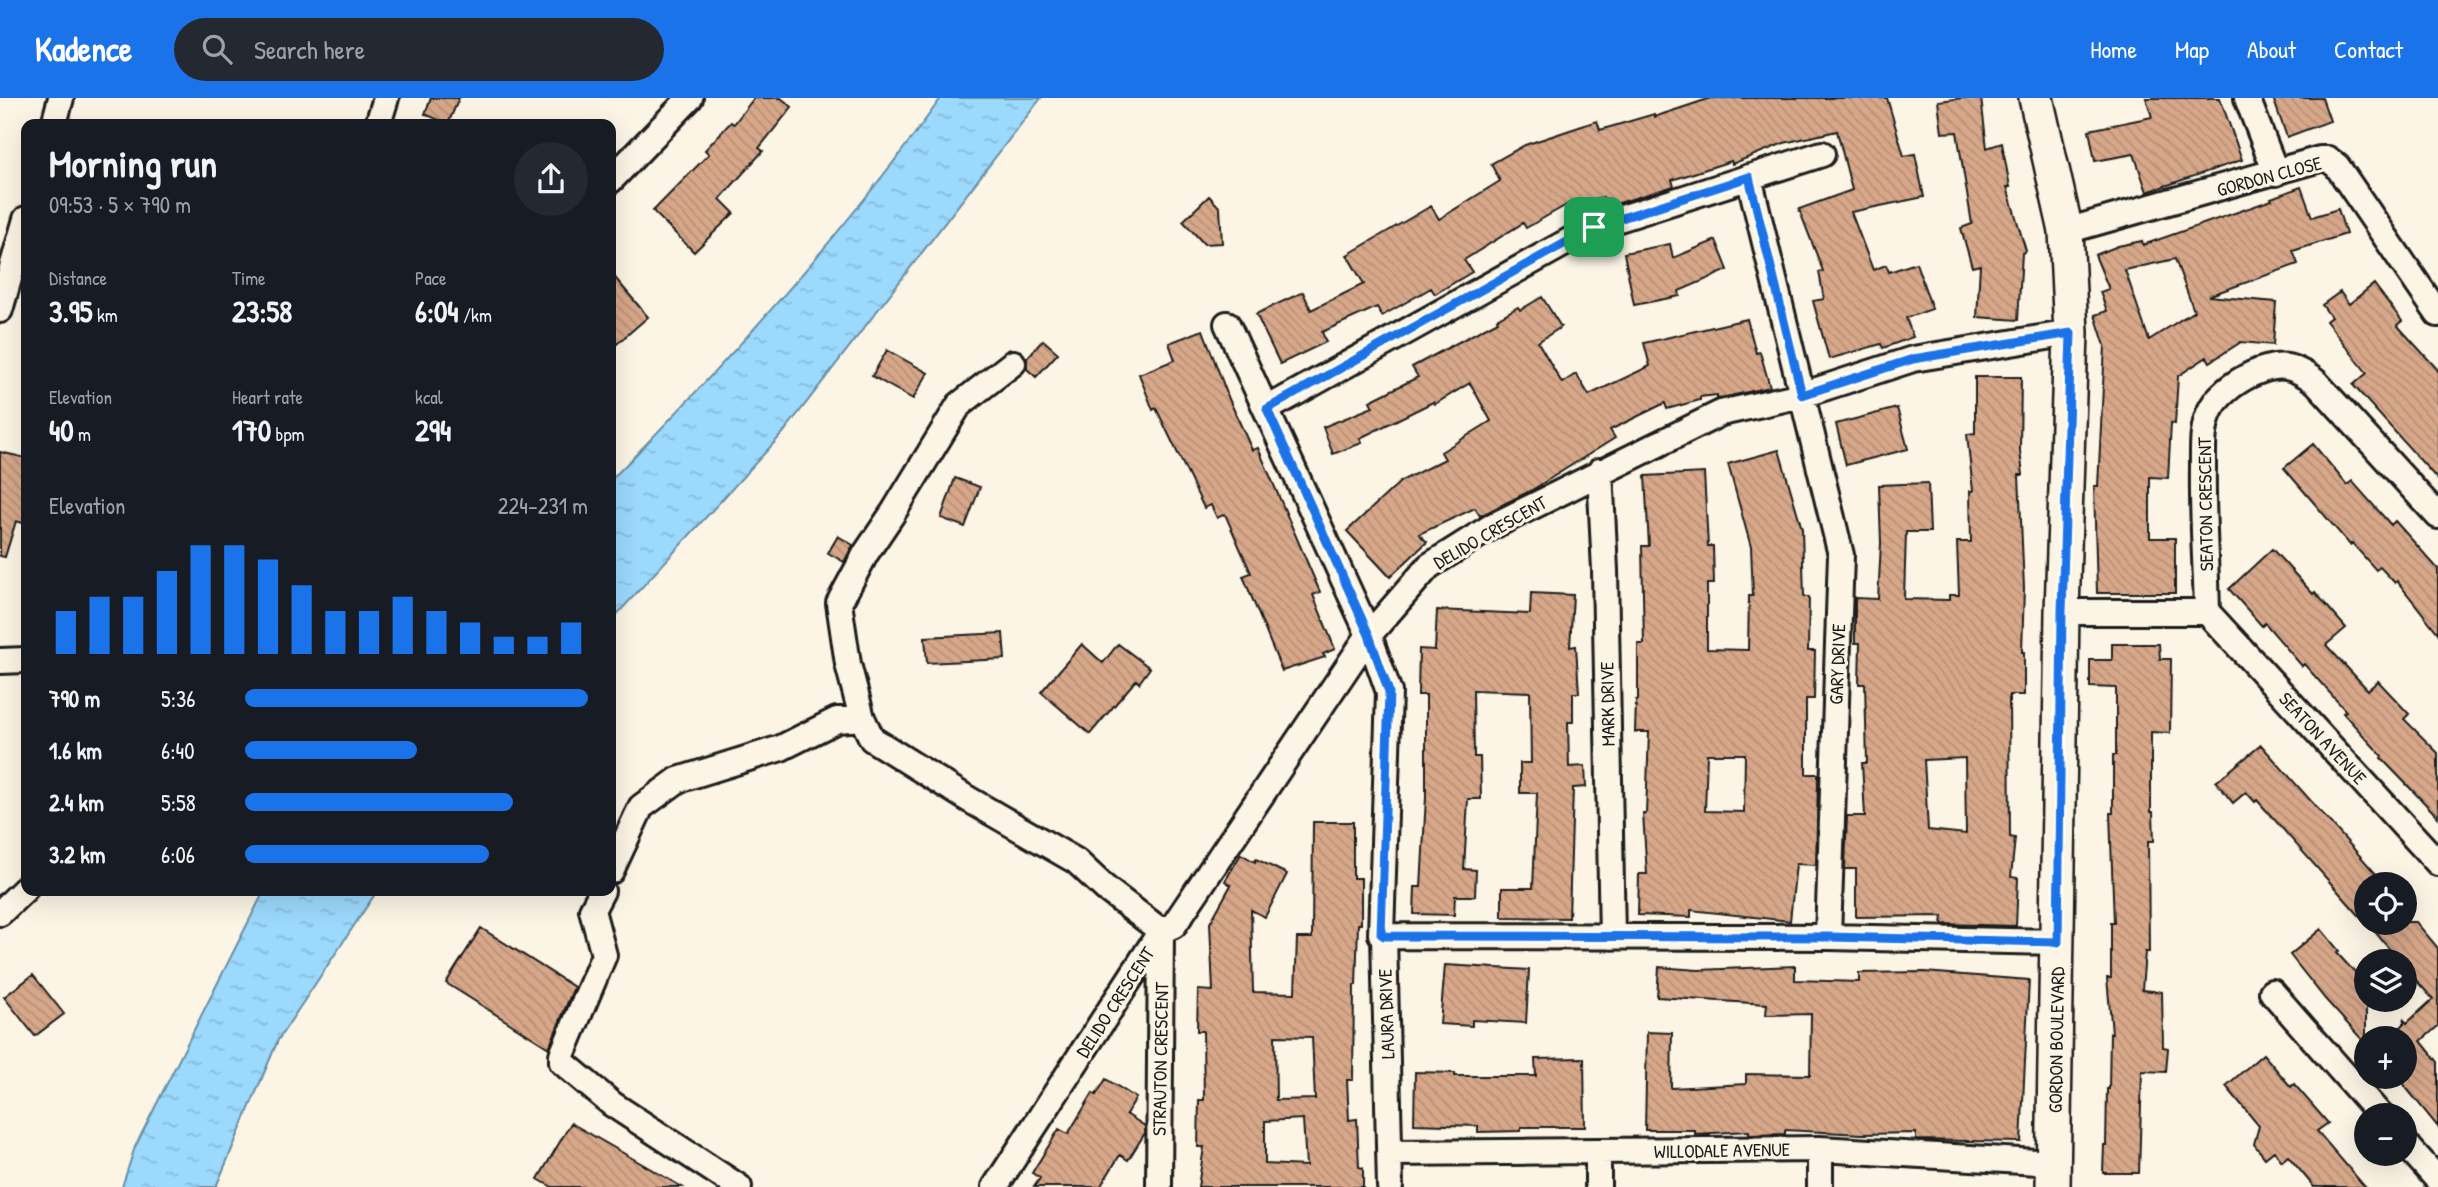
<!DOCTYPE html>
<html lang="en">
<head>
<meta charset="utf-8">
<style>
  :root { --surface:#171b24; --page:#242831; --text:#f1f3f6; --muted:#9ea1a6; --accent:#1a73e8 }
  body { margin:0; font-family:"Patrick Hand",sans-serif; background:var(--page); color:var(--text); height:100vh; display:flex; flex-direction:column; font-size:26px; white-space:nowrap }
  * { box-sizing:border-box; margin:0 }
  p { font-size:23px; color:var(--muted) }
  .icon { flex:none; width:38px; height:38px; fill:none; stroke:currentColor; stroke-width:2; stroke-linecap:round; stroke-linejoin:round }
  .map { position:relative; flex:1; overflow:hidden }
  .details { position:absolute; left:21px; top:21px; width:595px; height:777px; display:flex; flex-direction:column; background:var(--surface); border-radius:14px; box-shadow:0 7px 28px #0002 }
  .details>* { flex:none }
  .controls { position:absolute; left:2354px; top:774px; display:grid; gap:14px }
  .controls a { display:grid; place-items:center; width:63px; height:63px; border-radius:50%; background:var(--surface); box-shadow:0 7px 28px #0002; font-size:35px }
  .pin { position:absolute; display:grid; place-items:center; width:60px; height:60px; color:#fff; margin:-30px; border-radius:14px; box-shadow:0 4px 10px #0006 }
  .round { display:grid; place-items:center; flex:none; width:74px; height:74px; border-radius:37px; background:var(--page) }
  .summary { display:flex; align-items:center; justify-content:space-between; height:119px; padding:0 28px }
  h1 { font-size:38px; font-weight:700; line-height:52px }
  .stats { display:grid; grid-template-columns:repeat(3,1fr); gap:10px; height:119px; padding:7px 28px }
  .stats div { display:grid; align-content:center }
  .stats b { font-size:30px; font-weight:700 }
  .stats small { font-size:19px; font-weight:400 }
  .stats p { font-size:19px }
  .chart { height:196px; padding:14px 28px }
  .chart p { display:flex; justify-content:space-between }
  .chart svg { width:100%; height:126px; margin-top:7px; stroke:var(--accent); stroke-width:6 }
  ul { padding:0 28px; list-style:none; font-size:23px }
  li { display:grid; grid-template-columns:112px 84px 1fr; align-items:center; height:52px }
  li i { height:18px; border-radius:9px; background:var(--accent) }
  header { display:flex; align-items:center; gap:42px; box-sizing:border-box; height:98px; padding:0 35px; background:var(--accent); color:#fff }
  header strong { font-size:33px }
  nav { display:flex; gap:38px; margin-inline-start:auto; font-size:24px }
  .search { width:490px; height:63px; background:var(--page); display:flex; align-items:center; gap:18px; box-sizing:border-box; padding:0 24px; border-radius:38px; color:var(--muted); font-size:26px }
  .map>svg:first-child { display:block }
</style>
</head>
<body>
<header>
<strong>Kadence</strong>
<div class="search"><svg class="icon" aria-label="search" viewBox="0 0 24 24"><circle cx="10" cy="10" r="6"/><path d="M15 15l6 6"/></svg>Search here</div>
<nav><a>Home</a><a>Map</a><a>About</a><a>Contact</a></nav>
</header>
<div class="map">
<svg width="2438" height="1089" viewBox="0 0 2438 1089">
  <defs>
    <pattern id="water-ripples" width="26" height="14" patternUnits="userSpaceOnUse" patternTransform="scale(1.75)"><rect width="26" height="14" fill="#9bd9fd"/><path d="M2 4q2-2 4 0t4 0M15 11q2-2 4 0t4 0" fill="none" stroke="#85bad8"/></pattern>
    <pattern id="building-back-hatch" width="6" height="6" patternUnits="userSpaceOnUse" patternTransform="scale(1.75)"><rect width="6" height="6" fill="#d7a789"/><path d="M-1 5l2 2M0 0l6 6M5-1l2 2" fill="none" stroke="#b88f76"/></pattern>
  </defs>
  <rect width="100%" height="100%" fill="#fcf5e5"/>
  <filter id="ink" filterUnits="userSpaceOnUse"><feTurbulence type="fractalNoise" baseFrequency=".0143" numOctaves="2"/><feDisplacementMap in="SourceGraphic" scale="14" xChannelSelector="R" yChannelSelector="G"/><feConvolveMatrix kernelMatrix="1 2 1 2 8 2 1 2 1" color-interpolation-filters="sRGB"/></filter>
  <g filter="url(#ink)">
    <path fill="url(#water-ripples)" stroke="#688da3" stroke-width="2" d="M941,0H1041L783,335L611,523V382C729,262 843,137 941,0Z
      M264,793H377L278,942L216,1089H122L135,1049Z"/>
    <path fill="url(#building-back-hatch)" stroke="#1c1c1c" stroke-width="2" fill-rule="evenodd" d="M431,0H459L448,26L425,16Z
      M754,0H781L792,9L759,50L763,53L720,101L734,115L694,154L653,113L709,56L705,52L731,24L734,26Z
      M1711,0H1887L1904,58L1915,56L1924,99L1851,114L1873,172L1886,167L1889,174L1916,165L1932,211L1906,220L1913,239L1883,250L1881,246L1829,261L1813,203L1824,201L1819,174L1823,173L1799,111L1852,92L1837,33L1784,45L1732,66L1731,63L1672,82L1674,88L1606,109L1603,99L1571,110L1570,105L1526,130L1523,125L1464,162L1472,174L1435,196L1431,190L1382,218L1377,209L1322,234L1326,244L1280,266L1256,216L1303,194L1311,212L1364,186L1347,157L1431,108L1439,121L1500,83L1491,66L1525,47L1597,23L1600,32L1654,16V19Z
      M1963,0H1981L1987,50L2002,45L2010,89H2007L2026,153L2022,155L2018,222L1977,219L1980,167L1972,169L1961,130L1972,126L1957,34L1942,35L1938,3Z
      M2146,0H2220L2242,62L2147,94L2134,56L2095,63L2089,32L2152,19Z
      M2273,0H2322L2330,23L2287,39Z
      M2301,89L2312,119L2338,111L2346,136L2293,153L2298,166L2208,198L2276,204L2273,247L2241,244L2210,264L2207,259L2178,278L2175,326L2171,325L2168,380L2150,379V440H2175V495H2097L2094,388H2098L2105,248L2095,217L2107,213L2100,194L2109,191L2095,157L2118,148L2142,143L2143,147L2272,102L2271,100ZM2175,161L2194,213L2149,242L2125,172Z
      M1209,98L1220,110L1222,145L1204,146L1183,123Z
      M1716,142L1728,172L1679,193L1680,198L1634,207L1624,155L1670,146L1673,160Z
      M611,175L648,219L611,251Z
      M2374,186L2402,223L2397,227L2438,272V382L2353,287L2367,275L2326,223L2331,219L2322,207L2340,194L2349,206Z
      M1542,199L1561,229L1538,244L1562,285L1576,276L1589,297L1650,268L1644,245L1747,221L1756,255L1760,254L1770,289L1717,301V297L1700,299V302L1667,311L1665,305L1610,332L1615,340L1532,392L1480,418L1475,410L1419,436L1427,444L1390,479L1347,433L1401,383L1445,361L1441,354L1491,323L1470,285L1435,306L1433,304L1360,340L1362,345L1333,356L1323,329L1373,309L1370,303L1418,279L1412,269L1498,223L1497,221L1518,209L1520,212Z
      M1203,232L1229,301L1252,352L1258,350L1320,494L1313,497L1335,551L1323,556L1325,559L1282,573L1243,478L1251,475L1225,416L1217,420L1211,407L1204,410L1156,310L1153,312L1139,276L1175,262L1169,245Z
      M1043,242L1058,255L1036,279L1027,271V260Z
      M887,252L928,275L913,301L872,278Z
      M1975,279H2021L2020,353L2023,377H2019L2024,490L2022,554H2024V597H2009L2010,739L2015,740L2011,779L2018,780L2016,828L1942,826L1943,818L1856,819V771H1845L1847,718H1865L1862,665H1867L1865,586H1859L1860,545H1855V500L1878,501L1881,445L1879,387L1928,385L1930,434H1906L1904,501L1949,502V497H1959L1957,444H1971L1970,393H1973L1967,336L1975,335ZM1965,660L1966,736L1928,732L1924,662Z
      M1897,310L1908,351L1846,367L1836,326Z
      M2313,346L2347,387L2352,383L2391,427L2395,423L2438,471V535L2397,483L2395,485L2380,469L2376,472L2352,445L2350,447L2284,370Z
      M1779,352L1802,431L1804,499H1809L1808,553H1815L1814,601H1806V676H1818V681L1816,767L1796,766L1790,823L1691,812V819L1638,817L1639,776H1647L1643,716H1646L1649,634H1635L1636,602H1638V546H1644L1642,448H1649L1645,378L1704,375L1708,448H1713L1714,486H1707V551L1748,552L1749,498H1753L1751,449L1728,366ZM1707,656H1745L1744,714L1705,713Z
      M0,354L26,360V426L16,423L5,459L0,458Z
      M955,380L980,389L965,429L941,420Z
      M838,438L853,447L844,464L828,455Z
      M2272,451L2313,496L2315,494L2346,530L2326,547L2368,592L2378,583L2409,616L2404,621L2438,655V719L2381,660L2382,658L2343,615L2346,613L2304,566L2302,568L2265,525L2262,528L2229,491Z
      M1531,495L1573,497L1570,549L1576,548L1579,595H1573V624H1568L1569,669L1585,668L1586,689L1573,690L1569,820L1502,819V790H1533L1537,695H1520V665H1531L1530,594L1473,592L1474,659H1480L1481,701H1468L1464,771L1476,772L1475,798H1455L1454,817L1414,816L1415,789H1421L1426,699V597H1418L1419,551L1435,552L1437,512L1530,516Z
      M1003,535L1005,561L927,565L925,539Z
      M1082,546L1103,565L1118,546L1150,570L1139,585L1136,582L1090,636L1041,594Z
      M2112,546H2159L2160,561H2171L2170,635L2151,634V714H2153L2154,743H2148L2149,854H2145L2142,892L2162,894L2163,949L2168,950L2166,974L2142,973L2139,1075H2103L2104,1047H2106L2107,991H2109L2110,935H2112L2107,880H2111V825H2114L2110,715H2113V657H2116V590L2090,589V562H2112Z
      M2261,647L2385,786H2366V825L2257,702L2255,704L2246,694L2233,705L2216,684Z
      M1313,724H1353V780H1361V826H1358L1356,887H1354L1353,982H1347L1349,1022L1357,1021L1359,1069L1363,1070V1089H1198L1204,1049H1198L1199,1002H1204L1203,933H1197L1198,892L1213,893L1210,825L1231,787L1225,783L1241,756L1255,764L1256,761L1287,776L1265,819L1251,812L1253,894L1295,895L1297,840H1312ZM1275,938L1312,939L1315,1001L1276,1002ZM1303,1021L1306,1068L1265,1066V1023Z
      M2367,824H2416L2438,850V928L2421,943L2438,964V1029L2399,981L2404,978V940H2390L2404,926V922L2407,925L2433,901L2404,869V863H2399Z
      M481,830L574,889L549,950L446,885Z
      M2321,831L2339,853L2337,855L2366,887V946L2325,901L2290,857Z
      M1445,867L1529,872L1526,925L1472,922V928L1440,926Z
      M1795,868V882L1859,884V875L1924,874L2029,882L2021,1044L1916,1042V1035L1862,1036L1785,1032V1036L1749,1037V1033L1695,1036V1032H1645L1647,934L1672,935L1671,990L1746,986V976L1810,977L1811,916L1766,917L1767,906L1657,899L1659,869L1698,872Z
      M33,877L64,916L35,938L4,899Z
      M2263,956L2291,989L2294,986L2328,1025L2317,1033L2365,1089H2314L2288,1058L2282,1063L2274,1053L2265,1060L2254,1046L2259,1028L2226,988Z
      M1584,960L1585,1029H1521V1033L1478,1034V1028L1414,1026L1415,974L1455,975V978H1536L1535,961Z
      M1106,981L1136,1000L1126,1016L1145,1028V1035L1128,1062L1120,1057L1100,1089H1034L1040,1080L1032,1075L1059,1031L1068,1036L1093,995L1096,997Z
      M571,1025L682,1089H552L538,1081Z"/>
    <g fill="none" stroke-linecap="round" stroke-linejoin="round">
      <g stroke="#1c1c1c" stroke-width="30">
        <path id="street" d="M2247,0L2276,75
          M54,26L61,0
          M378,26L386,0
          M1749,79L1841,457L1828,839
          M611,82L690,0
          M2066,133L2320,61H2328L2337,68L2438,216
          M0,212L26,121
          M1227,226L1369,537L1389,594L1381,836L1384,838L1390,1089
          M1013,265L959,307L893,415L866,455L839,505L848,566L862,620L872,641L968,701L1076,763L1106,791L1161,833L1159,1089
          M1267,311L1594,129L1822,56
          M1600,373L1605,472L1612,839
          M2062,514H2207
          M2207,514C2206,466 2202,417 2203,369C2203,351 2202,332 2209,315C2216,298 2235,284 2252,276C2279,264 2292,266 2316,284L2438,418
          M2207,514L2438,765
          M0,563L26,562
          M611,773L641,709L678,682L781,650L837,622L862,620
          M602,793L592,812L604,857L562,957V964L612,1006L739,1089
          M0,815L26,790
          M1384,838L1828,839L2058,844
          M2272,894L2380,1017
          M2404,1044L2438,1082
          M1820,1051V1089
          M1598,1054V1089
          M1390,1055L1820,1051L2055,1065
          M995,1089L1161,833L1174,827L1369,537L1429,468L1491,429L1721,315L1802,297L1913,261L2071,235"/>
      </g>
      <g stroke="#1c1c1c" stroke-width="38">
        <path id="secondary" d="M2036,0L2066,133L2071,235L2062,514L2053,1089"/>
      </g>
      <use href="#street" stroke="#fcf5e5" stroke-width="24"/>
      <use href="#secondary" stroke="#fcf5e5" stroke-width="33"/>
    </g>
  </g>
  <g fill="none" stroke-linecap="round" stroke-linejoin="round" filter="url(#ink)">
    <g stroke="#fff" stroke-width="14">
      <path id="route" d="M1749,79L1802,297L1913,261L2071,235L2062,514L2058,844L1828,839L1384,838L1381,836L1389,594L1369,537L1267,311L1594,129Z"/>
    </g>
    <use href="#route" stroke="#1a73e8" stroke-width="9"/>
  </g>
  <g text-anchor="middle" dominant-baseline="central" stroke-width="6" stroke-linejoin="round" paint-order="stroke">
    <g font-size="19" fill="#1c1c1c" stroke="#fcf5e5">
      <text transform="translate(2269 78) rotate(-15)">GORDON CLOSE</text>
      <text transform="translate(2205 406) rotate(-91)">SEATON CRESCENT</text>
      <text transform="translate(1490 434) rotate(-30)">DELIDO CRESCENT</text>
      <text transform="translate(1837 566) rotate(-88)">GARY DRIVE</text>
      <text transform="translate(1607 606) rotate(-91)">MARK DRIVE</text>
      <text transform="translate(2323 640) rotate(47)">SEATON AVENUE</text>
      <text transform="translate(1115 904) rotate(-57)">DELIDO CRESCENT</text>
      <text transform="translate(1386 916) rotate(-92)">LAURA DRIVE</text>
      <text transform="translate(2056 942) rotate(-89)">GORDON BOULEVARD</text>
      <text transform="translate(1160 961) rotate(-89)">STRAUTON CRESCENT</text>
      <text transform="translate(1722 1052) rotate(-1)">WILLODALE AVENUE</text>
    </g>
  </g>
</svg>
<div class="controls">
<a><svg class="icon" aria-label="locate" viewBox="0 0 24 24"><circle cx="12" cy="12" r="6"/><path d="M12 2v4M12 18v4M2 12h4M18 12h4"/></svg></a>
<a><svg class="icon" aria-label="layers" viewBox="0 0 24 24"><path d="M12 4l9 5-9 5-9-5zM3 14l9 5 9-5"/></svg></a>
<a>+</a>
<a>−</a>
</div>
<div class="pin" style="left:1594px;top:129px;background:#1e9e55"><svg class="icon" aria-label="arrive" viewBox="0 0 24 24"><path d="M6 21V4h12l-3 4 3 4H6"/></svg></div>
<section class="details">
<div class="summary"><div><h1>Morning run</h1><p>09:53 · 5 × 790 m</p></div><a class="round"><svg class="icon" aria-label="share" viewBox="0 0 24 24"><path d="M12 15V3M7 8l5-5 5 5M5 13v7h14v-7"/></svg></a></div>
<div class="stats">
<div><p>Distance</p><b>3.95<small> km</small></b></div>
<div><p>Time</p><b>23:58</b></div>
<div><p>Pace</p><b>6:04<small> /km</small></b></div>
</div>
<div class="stats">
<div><p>Elevation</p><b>40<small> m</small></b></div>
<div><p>Heart rate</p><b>170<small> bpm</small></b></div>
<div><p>kcal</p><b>294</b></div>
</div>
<div class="chart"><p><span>Elevation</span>224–231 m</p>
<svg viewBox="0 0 160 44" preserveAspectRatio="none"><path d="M5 44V29M15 44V24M25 44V24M35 44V15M45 44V6M55 44V6M65 44V11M75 44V20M85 44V29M95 44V29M105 44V24M115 44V29M125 44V33M135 44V38M145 44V38M155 44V33"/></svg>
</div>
<ul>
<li><b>790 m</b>5:36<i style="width:100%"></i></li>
<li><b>1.6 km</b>6:40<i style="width:50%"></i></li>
<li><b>2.4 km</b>5:58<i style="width:78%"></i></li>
<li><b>3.2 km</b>6:06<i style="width:71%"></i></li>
</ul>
</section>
</div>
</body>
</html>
